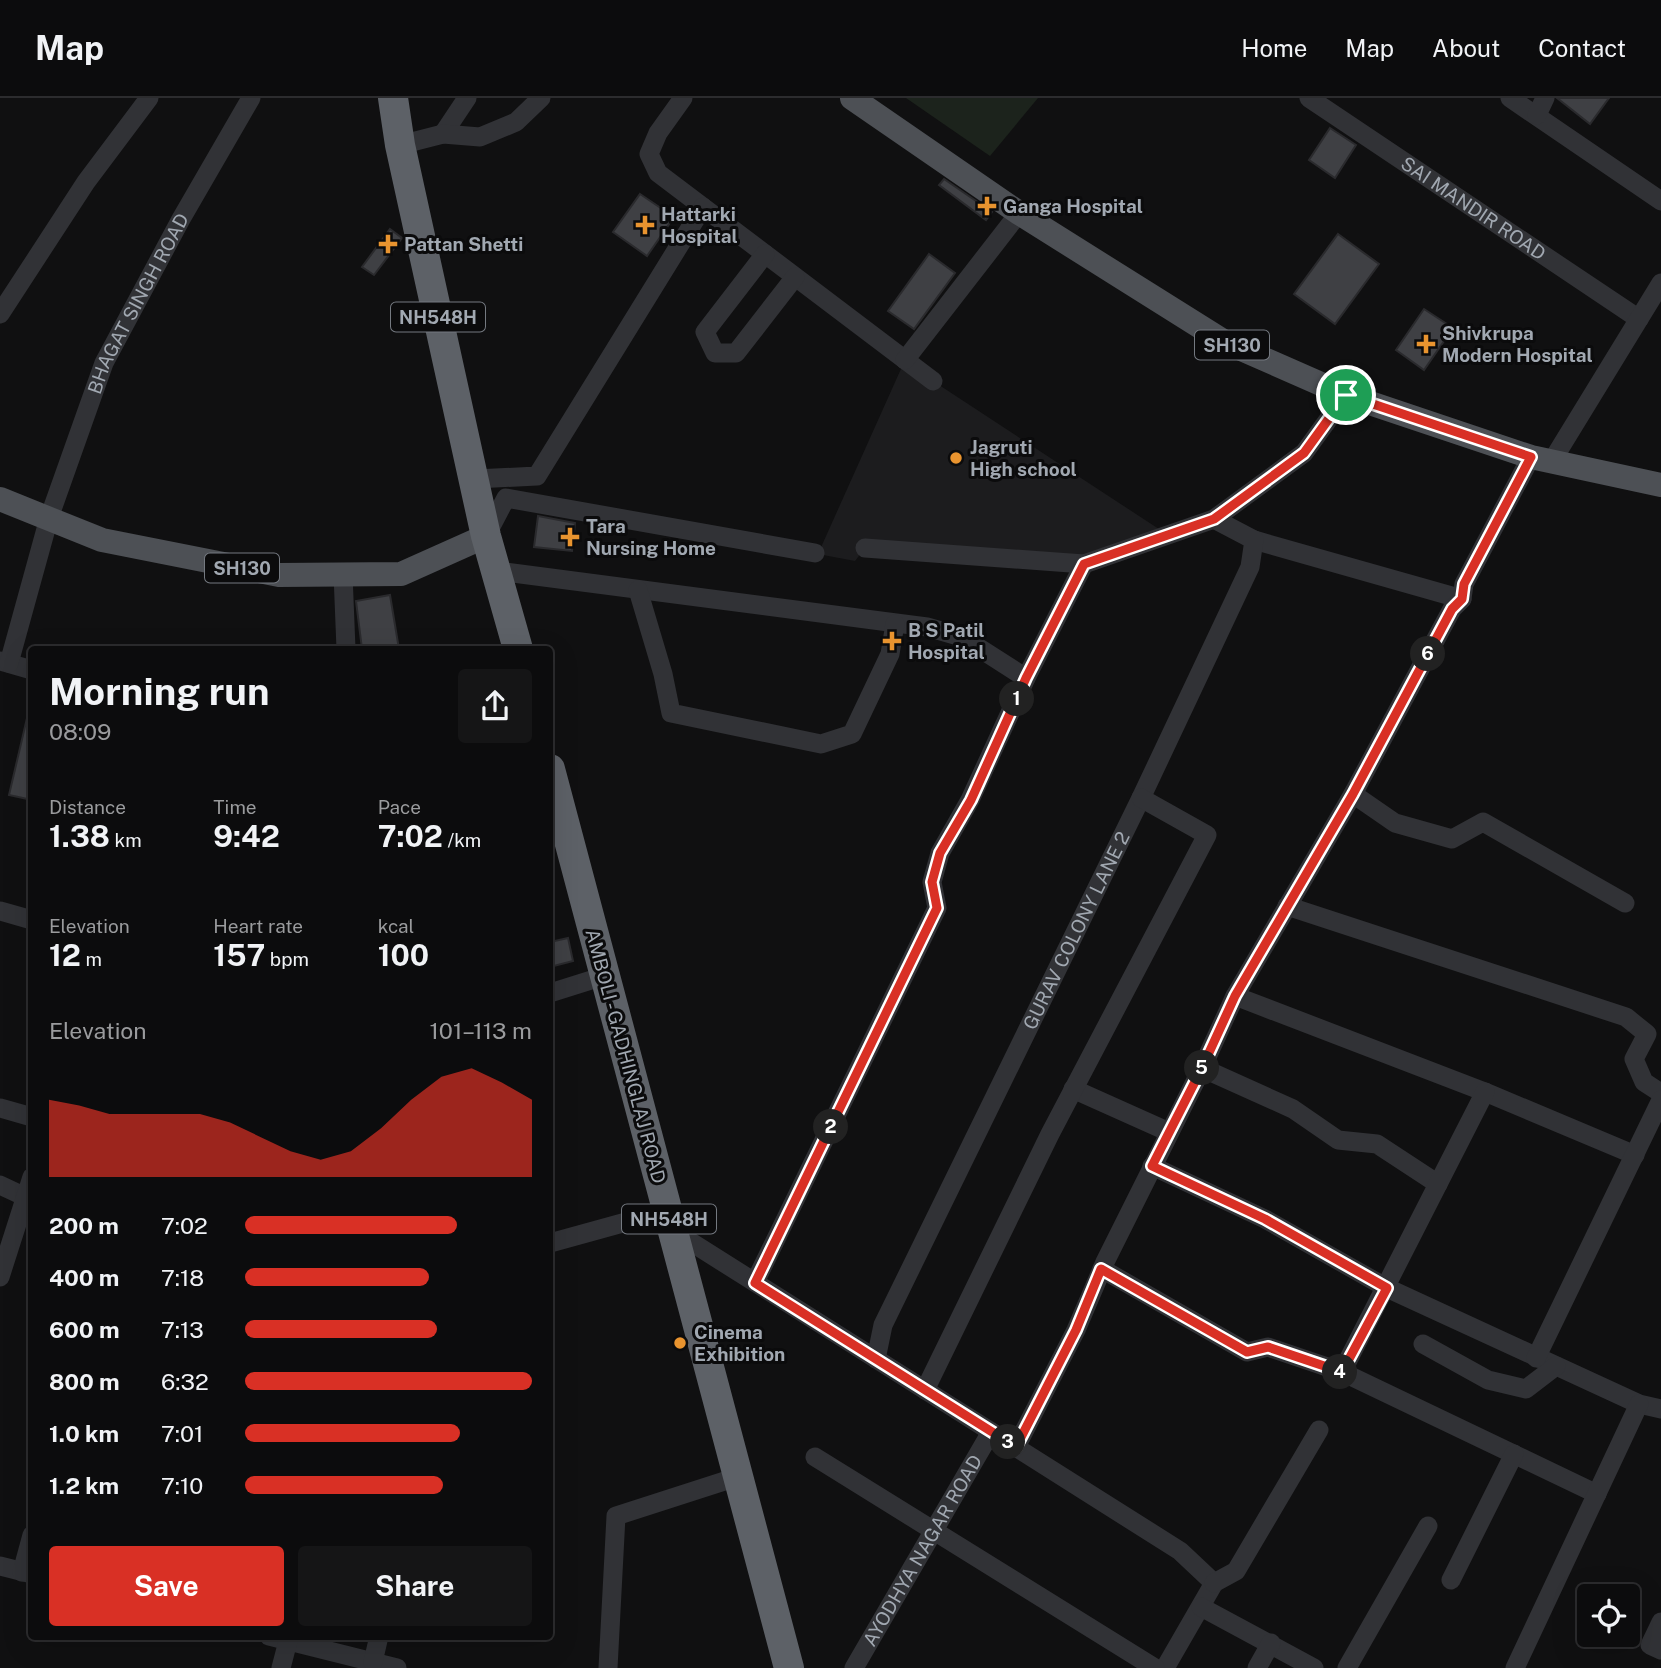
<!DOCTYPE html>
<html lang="en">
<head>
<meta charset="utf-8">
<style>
  :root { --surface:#0c0c0d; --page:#151516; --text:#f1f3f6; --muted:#9a9b9d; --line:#2c2c2e; --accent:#d93025 }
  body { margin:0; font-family:"Public Sans",sans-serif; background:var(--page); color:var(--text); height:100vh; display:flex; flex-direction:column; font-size:26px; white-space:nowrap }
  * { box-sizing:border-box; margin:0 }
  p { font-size:23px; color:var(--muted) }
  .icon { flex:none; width:38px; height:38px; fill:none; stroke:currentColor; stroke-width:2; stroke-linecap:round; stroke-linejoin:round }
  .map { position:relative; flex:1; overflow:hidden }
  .drawer { position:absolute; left:28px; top:548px; width:525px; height:994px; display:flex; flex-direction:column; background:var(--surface); border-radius:7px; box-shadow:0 7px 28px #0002,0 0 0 2px var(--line) }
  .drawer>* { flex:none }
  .buttons { position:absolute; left:1577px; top:1486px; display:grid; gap:14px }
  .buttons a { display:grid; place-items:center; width:63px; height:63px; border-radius:7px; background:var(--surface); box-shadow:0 7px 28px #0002,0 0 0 2px var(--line); font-size:35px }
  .pin { position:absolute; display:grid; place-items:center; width:60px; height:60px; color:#fff; margin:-30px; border:4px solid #fff; border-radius:50%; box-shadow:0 2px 7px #0007 }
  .km { position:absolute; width:35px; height:35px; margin:-18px; border-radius:50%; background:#222; color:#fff; font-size:19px; line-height:35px; text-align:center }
  .round { display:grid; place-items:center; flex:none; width:74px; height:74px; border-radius:7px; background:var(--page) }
  .headline { display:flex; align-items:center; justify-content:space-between; height:119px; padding:0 21px }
  h1 { font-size:38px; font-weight:700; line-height:52px }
  .stats { display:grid; grid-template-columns:repeat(3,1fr); gap:10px; height:119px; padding:7px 21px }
  .stats div { display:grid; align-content:center }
  .stats b { font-size:30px; font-weight:700 }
  .stats small { font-size:19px; font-weight:400 }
  .stats p { font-size:19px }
  .chart { height:196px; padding:14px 21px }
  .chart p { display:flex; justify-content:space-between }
  .chart svg { width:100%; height:126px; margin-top:7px; fill:var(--accent); opacity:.7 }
  .primary-button { display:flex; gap:14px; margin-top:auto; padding:14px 21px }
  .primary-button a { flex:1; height:80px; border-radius:7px; background:var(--accent); color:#fff; font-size:28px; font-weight:700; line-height:80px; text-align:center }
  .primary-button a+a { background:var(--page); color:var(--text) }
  ul { padding:0 21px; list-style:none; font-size:23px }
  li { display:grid; grid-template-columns:112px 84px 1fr; align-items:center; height:52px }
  li i { height:18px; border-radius:9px; background:var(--accent) }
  header { display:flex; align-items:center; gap:42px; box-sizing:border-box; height:98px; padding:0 35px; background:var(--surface); border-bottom:2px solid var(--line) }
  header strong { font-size:33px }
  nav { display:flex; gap:38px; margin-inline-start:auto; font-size:24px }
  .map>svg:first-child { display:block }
</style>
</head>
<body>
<header>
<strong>Map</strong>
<nav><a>Home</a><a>Map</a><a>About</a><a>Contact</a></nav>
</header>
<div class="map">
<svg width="1661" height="1570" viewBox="0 0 1661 1570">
  <rect width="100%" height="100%" fill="#101011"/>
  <path fill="#1c1c1e" d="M905,262L933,283L1168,437L1084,466L865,450L855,463L818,456Z"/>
  <path fill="#1c231c" d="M906,0H1038L990,58Z"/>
  <path fill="#3f4044" stroke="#2a2a2d" stroke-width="2" d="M1557,0H1609L1590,26Z
    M1330,30L1356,47L1335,80L1309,62Z
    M944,81L992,114L986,122L939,87Z
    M640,96L674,119L647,158L613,134Z
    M390,131L402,140L374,177L362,169Z
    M1338,136L1379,166L1335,226L1294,196Z
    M929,156L955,175L914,231L888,213Z
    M1424,211L1453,230L1424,272L1396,252Z
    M538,418L575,425L572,453L534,449Z
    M390,497L399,551H362L356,503Z
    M27,620H32V702L9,697Z
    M568,840L573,863L550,869V844Z"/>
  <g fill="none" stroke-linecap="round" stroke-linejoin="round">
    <g stroke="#313236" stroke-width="19">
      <path d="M683,0L658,35L649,56L658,75L933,283"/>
      <path id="s1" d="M1309,0L1639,221"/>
      <path d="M1510,0L1661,103"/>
      <path d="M1537,17L1545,0"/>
      <path d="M443,36L467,0"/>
      <path d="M400,47L443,36L480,39L516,24L541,0"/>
      <path d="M765,156L705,234L715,255H736L795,179"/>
      <path d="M0,216L86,84L149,0"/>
      <path d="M905,262L1019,115"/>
      <path d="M1552,363L1661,185"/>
      <path d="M475,381L537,378L703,109"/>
      <path d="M486,438L506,400L815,455"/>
      <path d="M1254,442L1462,501"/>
      <path d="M865,450L1084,466L1214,421L1304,355L1346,297"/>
      <path d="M497,473L927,529L962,539L1026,580"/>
      <path d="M343,476L346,551"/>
      <path d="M638,492L663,576L671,615L821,646L852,636L890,556L895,526"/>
      <path d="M0,563L32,572"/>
      <path id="s2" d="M9,565L49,420L104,265L181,121L251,0"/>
      <path d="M1353,696L1395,725L1452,741L1483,724L1625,805"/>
      <path d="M1287,808L1626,919L1647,936L1634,961L1644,984L1661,995"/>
      <path d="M0,813L32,822"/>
      <path d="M550,895L604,878"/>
      <path d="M1235,898L1485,994L1635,1057"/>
      <path d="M1202,970L1293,1011L1338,1042L1377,1046L1438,1086"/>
      <path d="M1073,991L1169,1034"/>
      <path d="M0,1010L32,1019"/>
      <path d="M1152,1068L1265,1121L1387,1190L1639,1306L1661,1311"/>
      <path d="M0,1087L32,1102"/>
      <path d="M672,1132L1180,1453L1214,1485L1165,1570"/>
      <path d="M550,1145L666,1113"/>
      <path d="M1102,1171L1247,1254L1268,1249L1342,1274L1597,1396"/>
      <path d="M0,1179L32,1079"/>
      <path d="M755,1184L937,810L932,784L940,755L970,702L1026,580L1084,466"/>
      <path d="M1423,1246L1488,1282L1526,1291L1556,1268"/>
      <path d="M1536,1260L1661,1002"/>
      <path id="s3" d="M876,1261L883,1227L1141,700L1250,469L1254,442L1214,421"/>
      <path d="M1342,1274L1485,994"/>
      <path d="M925,1292L1050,1036L1207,737L1141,700"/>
      <path d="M1016,1349L1076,1232L1105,1164L1202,970L1235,898L1353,696L1452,511L1462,501L1464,486L1531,359"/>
      <path d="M815,1359L1155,1570"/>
      <path d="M0,1468L32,1476"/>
      <path d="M22,1474L32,1437"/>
      <path d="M1451,1482L1514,1356"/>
      <path d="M1214,1485L1236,1473L1319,1332"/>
      <path d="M1201,1509L1314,1570"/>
      <path d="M1661,1524L1650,1547L1661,1552"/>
      <path d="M269,1538L397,1570"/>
      <path d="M373,1564L379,1538"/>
      <path d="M281,1570L288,1543"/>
      <path d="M608,1570L616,1418L737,1379"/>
      <path id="s4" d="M854,1570L991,1334"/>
      <path d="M1257,1570L1271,1545"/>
      <path d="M1347,1570L1428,1428"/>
      <path d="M1515,1570L1639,1306"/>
    </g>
    <path stroke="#4d5055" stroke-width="24" d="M852,0L1019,115L1223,243L1346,297L1531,359L1661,387
      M0,401L102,442L279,477L401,476L486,438"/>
    <path stroke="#5d6167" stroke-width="30" d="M393,0L400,47L486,438L518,551
      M550,671L789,1570"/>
  </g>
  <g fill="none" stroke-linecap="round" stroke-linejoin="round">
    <g stroke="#fff" stroke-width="14">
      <path id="route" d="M1346,297L1531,359L1464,486L1462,501L1452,511L1353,696L1235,898L1202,970L1152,1068L1265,1121L1387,1190L1342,1274L1268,1249L1247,1254L1101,1171L1076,1232L1016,1349L755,1185L937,810L932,784L940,755L971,702L1026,580L1084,466L1214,421L1304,355Z"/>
    </g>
    <use href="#route" stroke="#d93025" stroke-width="9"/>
  </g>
  <g fill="#e9942f" stroke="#0b0b0c" stroke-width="2.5">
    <path d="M983.5 97.5h7v7h7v7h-7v7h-7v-7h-7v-7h7z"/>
    <path d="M641.5 116.5h7v7h7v7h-7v7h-7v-7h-7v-7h7z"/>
    <path d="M384.5 135.5h7v7h7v7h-7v7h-7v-7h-7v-7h7z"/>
    <path d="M1422.5 235.5h7v7h7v7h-7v7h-7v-7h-7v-7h7z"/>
    <circle cx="956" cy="360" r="7"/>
    <path d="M566.5 428.5h7v7h7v7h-7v7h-7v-7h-7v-7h7z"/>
    <path d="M888.5 532.5h7v7h7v7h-7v7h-7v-7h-7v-7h7z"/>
    <circle cx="680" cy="1245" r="7"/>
  </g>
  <g text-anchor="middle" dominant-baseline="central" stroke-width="6" stroke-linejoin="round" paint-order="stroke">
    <g fill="#0b0b0c" stroke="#747980" stroke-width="2">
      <rect x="391" y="204.5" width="94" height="29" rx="5"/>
      <rect x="1195" y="232.5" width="74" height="29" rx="5"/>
      <rect x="205" y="455.5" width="74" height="29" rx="5"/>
      <rect x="622" y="1106.5" width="94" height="29" rx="5"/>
    </g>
    <g font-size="18" font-weight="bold" fill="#a1a8b1">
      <text x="438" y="219">NH548H</text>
      <text x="1232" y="247">SH130</text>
      <text x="242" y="470">SH130</text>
      <text x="669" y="1121">NH548H</text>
    </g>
    <g font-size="19" font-weight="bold" fill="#a1a8b1" stroke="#0b0b0c" text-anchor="start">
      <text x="1003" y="108">Ganga Hospital</text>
      <text x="661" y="116">Hattarki<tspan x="661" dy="22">Hospital</tspan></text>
      <text x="404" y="146">Pattan Shetti</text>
      <text x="1442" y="235">Shivkrupa<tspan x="1442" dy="22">Modern Hospital</tspan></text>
      <text x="970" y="349">Jagruti<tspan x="970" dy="22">High school</tspan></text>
      <text x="586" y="428">Tara<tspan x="586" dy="22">Nursing Home</tspan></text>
      <text x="908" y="532">B S Patil<tspan x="908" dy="22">Hospital</tspan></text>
      <text x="694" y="1234">Cinema<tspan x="694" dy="22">Exhibition</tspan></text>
    </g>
    <g font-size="19" fill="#a1a8b1" stroke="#0b0b0c">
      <text stroke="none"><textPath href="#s1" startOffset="198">SAI MANDIR ROAD</textPath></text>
      <text stroke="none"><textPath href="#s2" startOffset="383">BHAGAT SINGH ROAD</textPath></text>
      <text stroke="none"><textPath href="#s3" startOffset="474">GURAV COLONY LANE 2</textPath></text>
      <text transform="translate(626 958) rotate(75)">AMBOLI - GADHINGLAJ ROAD</text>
      <text stroke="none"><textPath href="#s4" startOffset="136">AYODHYA NAGAR ROAD</textPath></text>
    </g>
  </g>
</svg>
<div class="buttons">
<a><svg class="icon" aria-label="locate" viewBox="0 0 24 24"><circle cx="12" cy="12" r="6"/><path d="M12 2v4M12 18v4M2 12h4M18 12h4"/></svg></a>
</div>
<div class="pin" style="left:1346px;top:297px;background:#1e9e55"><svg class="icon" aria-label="arrive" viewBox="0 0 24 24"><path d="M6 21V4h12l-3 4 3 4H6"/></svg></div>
<b class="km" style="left:1017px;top:601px">1</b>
<b class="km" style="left:831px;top:1029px">2</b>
<b class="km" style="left:1008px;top:1344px">3</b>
<b class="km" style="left:1340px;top:1274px">4</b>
<b class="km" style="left:1202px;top:970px">5</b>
<b class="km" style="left:1428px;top:556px">6</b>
<section class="drawer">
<div class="headline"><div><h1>Morning run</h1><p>08:09</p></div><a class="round"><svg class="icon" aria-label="share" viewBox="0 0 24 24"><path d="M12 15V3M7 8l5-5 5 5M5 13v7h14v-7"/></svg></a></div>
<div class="stats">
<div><p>Distance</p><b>1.38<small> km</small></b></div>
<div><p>Time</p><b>9:42</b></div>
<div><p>Pace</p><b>7:02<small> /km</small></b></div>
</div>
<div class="stats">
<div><p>Elevation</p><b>12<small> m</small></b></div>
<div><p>Heart rate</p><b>157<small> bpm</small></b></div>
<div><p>kcal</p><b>100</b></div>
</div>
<div class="chart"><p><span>Elevation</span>101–113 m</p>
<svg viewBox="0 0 160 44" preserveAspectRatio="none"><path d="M0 44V17L10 19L20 22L30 22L40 22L50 22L60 25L70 30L80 35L90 38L100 35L110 27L120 17L130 9L140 6L150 11L160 17V44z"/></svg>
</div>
<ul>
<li><b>200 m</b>7:02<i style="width:74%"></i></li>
<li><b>400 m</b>7:18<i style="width:64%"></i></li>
<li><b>600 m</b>7:13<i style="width:67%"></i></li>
<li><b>800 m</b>6:32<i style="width:100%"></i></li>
<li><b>1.0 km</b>7:01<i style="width:75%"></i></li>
<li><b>1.2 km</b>7:10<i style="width:69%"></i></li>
</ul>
<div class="primary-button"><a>Save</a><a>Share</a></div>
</section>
</div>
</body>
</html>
